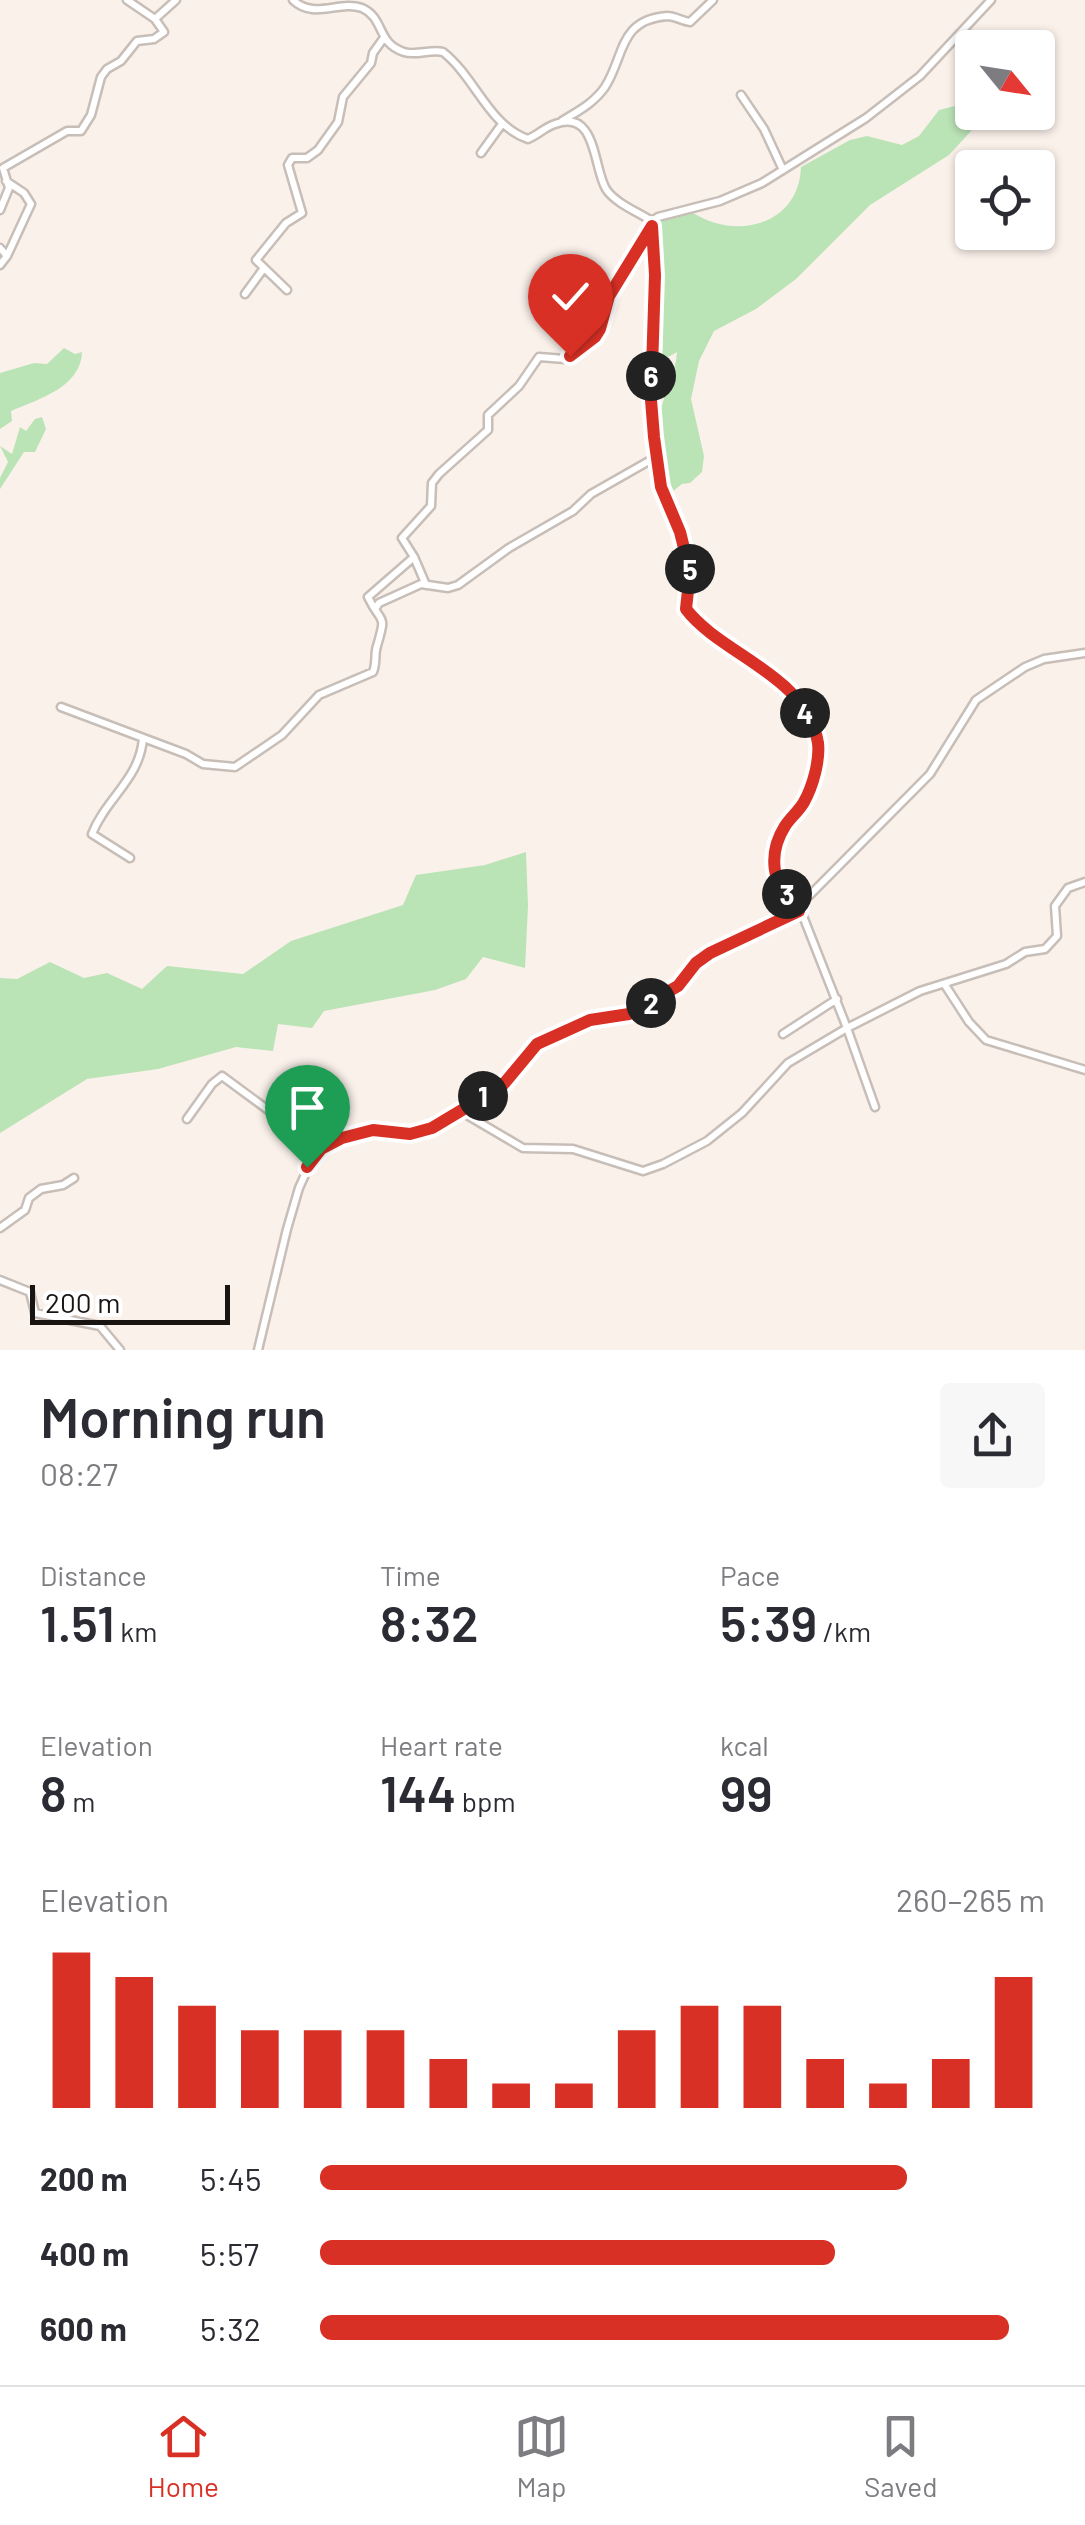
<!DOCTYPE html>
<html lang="en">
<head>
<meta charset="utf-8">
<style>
  :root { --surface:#fff; --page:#f7f7f7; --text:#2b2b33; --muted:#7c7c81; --line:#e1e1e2; --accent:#d93025 }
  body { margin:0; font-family:Barlow,sans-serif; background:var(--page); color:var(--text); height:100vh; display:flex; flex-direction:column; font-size:38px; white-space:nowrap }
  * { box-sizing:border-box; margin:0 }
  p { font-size:32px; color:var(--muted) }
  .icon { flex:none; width:55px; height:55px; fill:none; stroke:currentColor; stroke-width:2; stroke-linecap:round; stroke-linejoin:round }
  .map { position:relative; height:1350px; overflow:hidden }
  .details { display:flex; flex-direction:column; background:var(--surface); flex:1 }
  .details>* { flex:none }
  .needle { width:65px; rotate:120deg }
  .fabs { position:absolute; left:955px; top:30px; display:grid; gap:20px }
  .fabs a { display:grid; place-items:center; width:100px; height:100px; border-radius:10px; background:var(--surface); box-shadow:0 2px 8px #0004; font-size:50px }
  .scale { position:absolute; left:30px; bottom:25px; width:200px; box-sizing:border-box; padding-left:10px; border:5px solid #171412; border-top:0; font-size:28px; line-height:35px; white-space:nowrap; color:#171412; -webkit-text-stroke:8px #fff; paint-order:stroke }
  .pin { position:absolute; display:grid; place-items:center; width:85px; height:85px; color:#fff; margin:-102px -42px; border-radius:50% 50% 50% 0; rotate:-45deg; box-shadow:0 0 10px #0007 }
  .pin .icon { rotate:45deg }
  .km { position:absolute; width:50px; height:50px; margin:-25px; border-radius:50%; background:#222; color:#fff; font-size:28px; line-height:50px; text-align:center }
  .round { display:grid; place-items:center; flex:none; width:105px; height:105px; border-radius:10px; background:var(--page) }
  .summary { display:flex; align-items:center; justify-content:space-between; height:170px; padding:0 40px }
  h1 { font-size:55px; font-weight:600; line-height:75px }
  .figures { display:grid; grid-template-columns:repeat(3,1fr); gap:15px; height:170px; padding:10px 40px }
  .figures div { display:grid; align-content:center }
  .figures b { font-size:50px; font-weight:600 }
  .figures small { font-size:28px; font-weight:400 }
  .figures p { font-size:28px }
  .chart { height:280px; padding:20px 40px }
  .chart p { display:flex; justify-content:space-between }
  .chart svg { width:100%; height:180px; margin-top:10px; stroke:var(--accent); stroke-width:6 }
  ul { padding:0 40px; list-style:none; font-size:32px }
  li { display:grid; grid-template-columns:160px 120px 1fr; align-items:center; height:75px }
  li i { height:25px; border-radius:12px; background:var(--accent) }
  .tab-bar { display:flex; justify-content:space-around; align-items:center; height:140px; border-top:2px solid var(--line); background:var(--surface); font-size:28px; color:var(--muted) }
  .tab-bar a { display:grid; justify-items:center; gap:5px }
  .tab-bar .selected { color:var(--accent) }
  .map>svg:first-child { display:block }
</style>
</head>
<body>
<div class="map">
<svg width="1085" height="1350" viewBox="0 0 1085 1350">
  <rect width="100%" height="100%" fill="#fbf1eb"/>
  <path fill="#bae3b6" d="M959,105L966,120L977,113H1000L991,128L972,130L949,155L870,205L796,279L756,309L714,331L699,361L691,399L704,456L702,472L690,483L682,484L669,494C660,467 655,426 664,398C669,382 676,369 677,352L661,361L657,324L655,223L693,213C738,241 799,224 801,167L850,140L867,136L902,145L919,136L939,110Z
    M64,348L75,354L82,352C81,387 39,399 11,411L12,421L0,429V373L34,363L47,364Z
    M42,417L46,429L35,452H24L0,489V478L8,462L0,446L12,454L20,427L26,431L35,419Z
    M526,852L528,906L525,968L483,957L466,979L435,990L324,1011L312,1028L278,1024L273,1051L236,1047L158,1069L87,1079L0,1133V978L17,979L50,962L84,978L107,973L142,989L167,966L243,974L291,941L403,905L416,875L485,865Z"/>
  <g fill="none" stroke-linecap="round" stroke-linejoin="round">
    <g stroke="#c8beb8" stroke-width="11">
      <path id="minor" d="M127,0L155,19
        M293,0C314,20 339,0 362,8C385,18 376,43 404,52C416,56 430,49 443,52C476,78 488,125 528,139C538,135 545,127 555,124C597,108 593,168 606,189C615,203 638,212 652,221
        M741,95L764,129L783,170
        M562,121C578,111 594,103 605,87C625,56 618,20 667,16C675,16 682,21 690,22L713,0
        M481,153L502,124
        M0,210L9,188L3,168L67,131H81L91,115L101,77L107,69L121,61L137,41L154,39L164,32L155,19L176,0
        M653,228L655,275L651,401L654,437L661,487L681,533L690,572L686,609C722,655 807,675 818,743C820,760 813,786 804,802C799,811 791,817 785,826C768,853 770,888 799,906
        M0,248L7,256L31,204L24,193L6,181
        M0,265L7,256
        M287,290L256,260L286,223L302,213L288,165L292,158H307L318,150L338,122L343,97L371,63L373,53L383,39
        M245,294L264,268
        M414,557L426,585
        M375,609L379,603L421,584L448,588L458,585L509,548L573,511L591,494L656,457
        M61,707L186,754L203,764L235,767L282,735L319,695L373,672C377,662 374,655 377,646C387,612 382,626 368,597L414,557L402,538L431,506L432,483L439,474L488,430V415L519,386L539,357L565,359L595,337L600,329L609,296L647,237L652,221L658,217L720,201L762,183L866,118L920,76L991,0
        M130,858L92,834C106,798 140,779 143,738
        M945,985L969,1022L986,1040L1085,1070
        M783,1034L837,999
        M875,1107L847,1028L920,991L1006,964L1025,952L1045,949L1057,936L1055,906L1068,888L1085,882
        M460,1111L502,1086L537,1044L590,1020L629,1014L678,986L701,959L799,911
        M187,1119L212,1084L222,1076L321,1149
        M0,1228L25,1210L29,1198L41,1189L63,1185L74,1178
        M0,1280L30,1292L35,1313L100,1326L120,1350
        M258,1350L287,1229L299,1188L313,1157L341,1138L373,1131L420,1132L460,1111L523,1148L573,1149L643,1171L663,1164L707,1141L742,1113L788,1063L847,1028L799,906L930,774L976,700L1025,667L1044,659L1085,653"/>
    </g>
    <use href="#minor" stroke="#fff" stroke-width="6"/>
  </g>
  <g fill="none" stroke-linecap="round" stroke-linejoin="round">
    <g stroke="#fff" stroke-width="20">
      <path id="route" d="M307,1167L321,1149L342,1138L373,1130L410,1134L432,1128L502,1086L537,1044L590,1020L629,1014L678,986L696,963L710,953L799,911L800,906C770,889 768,853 785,826C791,817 799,811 804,802C813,786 820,760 818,743C807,675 721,655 686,609L690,572L680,532L661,487L654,437L651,400L655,275L652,226L609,296L600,329L595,337L570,356"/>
    </g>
    <use href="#route" stroke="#d93025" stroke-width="12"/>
  </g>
</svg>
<div class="fabs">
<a><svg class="needle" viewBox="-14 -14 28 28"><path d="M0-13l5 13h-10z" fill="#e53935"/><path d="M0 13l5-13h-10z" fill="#7c7c81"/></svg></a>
<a><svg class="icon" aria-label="locate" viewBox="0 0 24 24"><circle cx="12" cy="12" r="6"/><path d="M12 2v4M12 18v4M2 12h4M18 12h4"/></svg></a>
</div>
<div class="scale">200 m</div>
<div class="pin" style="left:307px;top:1167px;background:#1e9e55"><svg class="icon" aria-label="arrive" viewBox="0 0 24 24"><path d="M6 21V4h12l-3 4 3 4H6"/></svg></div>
<div class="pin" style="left:570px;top:356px;background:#d93025"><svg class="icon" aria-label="check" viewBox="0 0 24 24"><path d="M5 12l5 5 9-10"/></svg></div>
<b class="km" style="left:483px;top:1096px">1</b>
<b class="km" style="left:651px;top:1003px">2</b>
<b class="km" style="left:787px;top:894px">3</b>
<b class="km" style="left:805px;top:713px">4</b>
<b class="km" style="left:690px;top:569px">5</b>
<b class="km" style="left:651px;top:376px">6</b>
</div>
<section class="details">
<div class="summary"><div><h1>Morning run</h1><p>08:27</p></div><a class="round"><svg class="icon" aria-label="share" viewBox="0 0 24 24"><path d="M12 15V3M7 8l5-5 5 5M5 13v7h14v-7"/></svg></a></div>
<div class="figures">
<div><p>Distance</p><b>1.51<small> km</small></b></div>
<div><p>Time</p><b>8:32</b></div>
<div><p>Pace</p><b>5:39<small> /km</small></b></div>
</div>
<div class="figures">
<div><p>Elevation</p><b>8<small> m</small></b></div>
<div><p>Heart rate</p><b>144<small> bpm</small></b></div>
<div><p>kcal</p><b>99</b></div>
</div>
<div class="chart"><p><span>Elevation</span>260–265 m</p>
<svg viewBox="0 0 160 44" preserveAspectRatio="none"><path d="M5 44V6M15 44V12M25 44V19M35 44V25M45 44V25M55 44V25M65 44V32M75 44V38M85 44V38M95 44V25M105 44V19M115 44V19M125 44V32M135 44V38M145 44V32M155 44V12"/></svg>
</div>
<ul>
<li><b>200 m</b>5:45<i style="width:81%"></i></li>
<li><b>400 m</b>5:57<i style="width:71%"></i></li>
<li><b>600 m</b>5:32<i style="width:95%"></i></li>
</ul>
</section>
<nav class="tab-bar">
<a class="selected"><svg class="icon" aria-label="home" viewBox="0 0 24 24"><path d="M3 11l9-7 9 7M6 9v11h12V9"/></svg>Home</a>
<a><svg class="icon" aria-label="map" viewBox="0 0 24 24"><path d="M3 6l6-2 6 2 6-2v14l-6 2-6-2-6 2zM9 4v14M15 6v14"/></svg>Map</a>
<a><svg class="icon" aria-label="saved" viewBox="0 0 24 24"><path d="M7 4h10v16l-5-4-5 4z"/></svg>Saved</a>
</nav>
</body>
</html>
